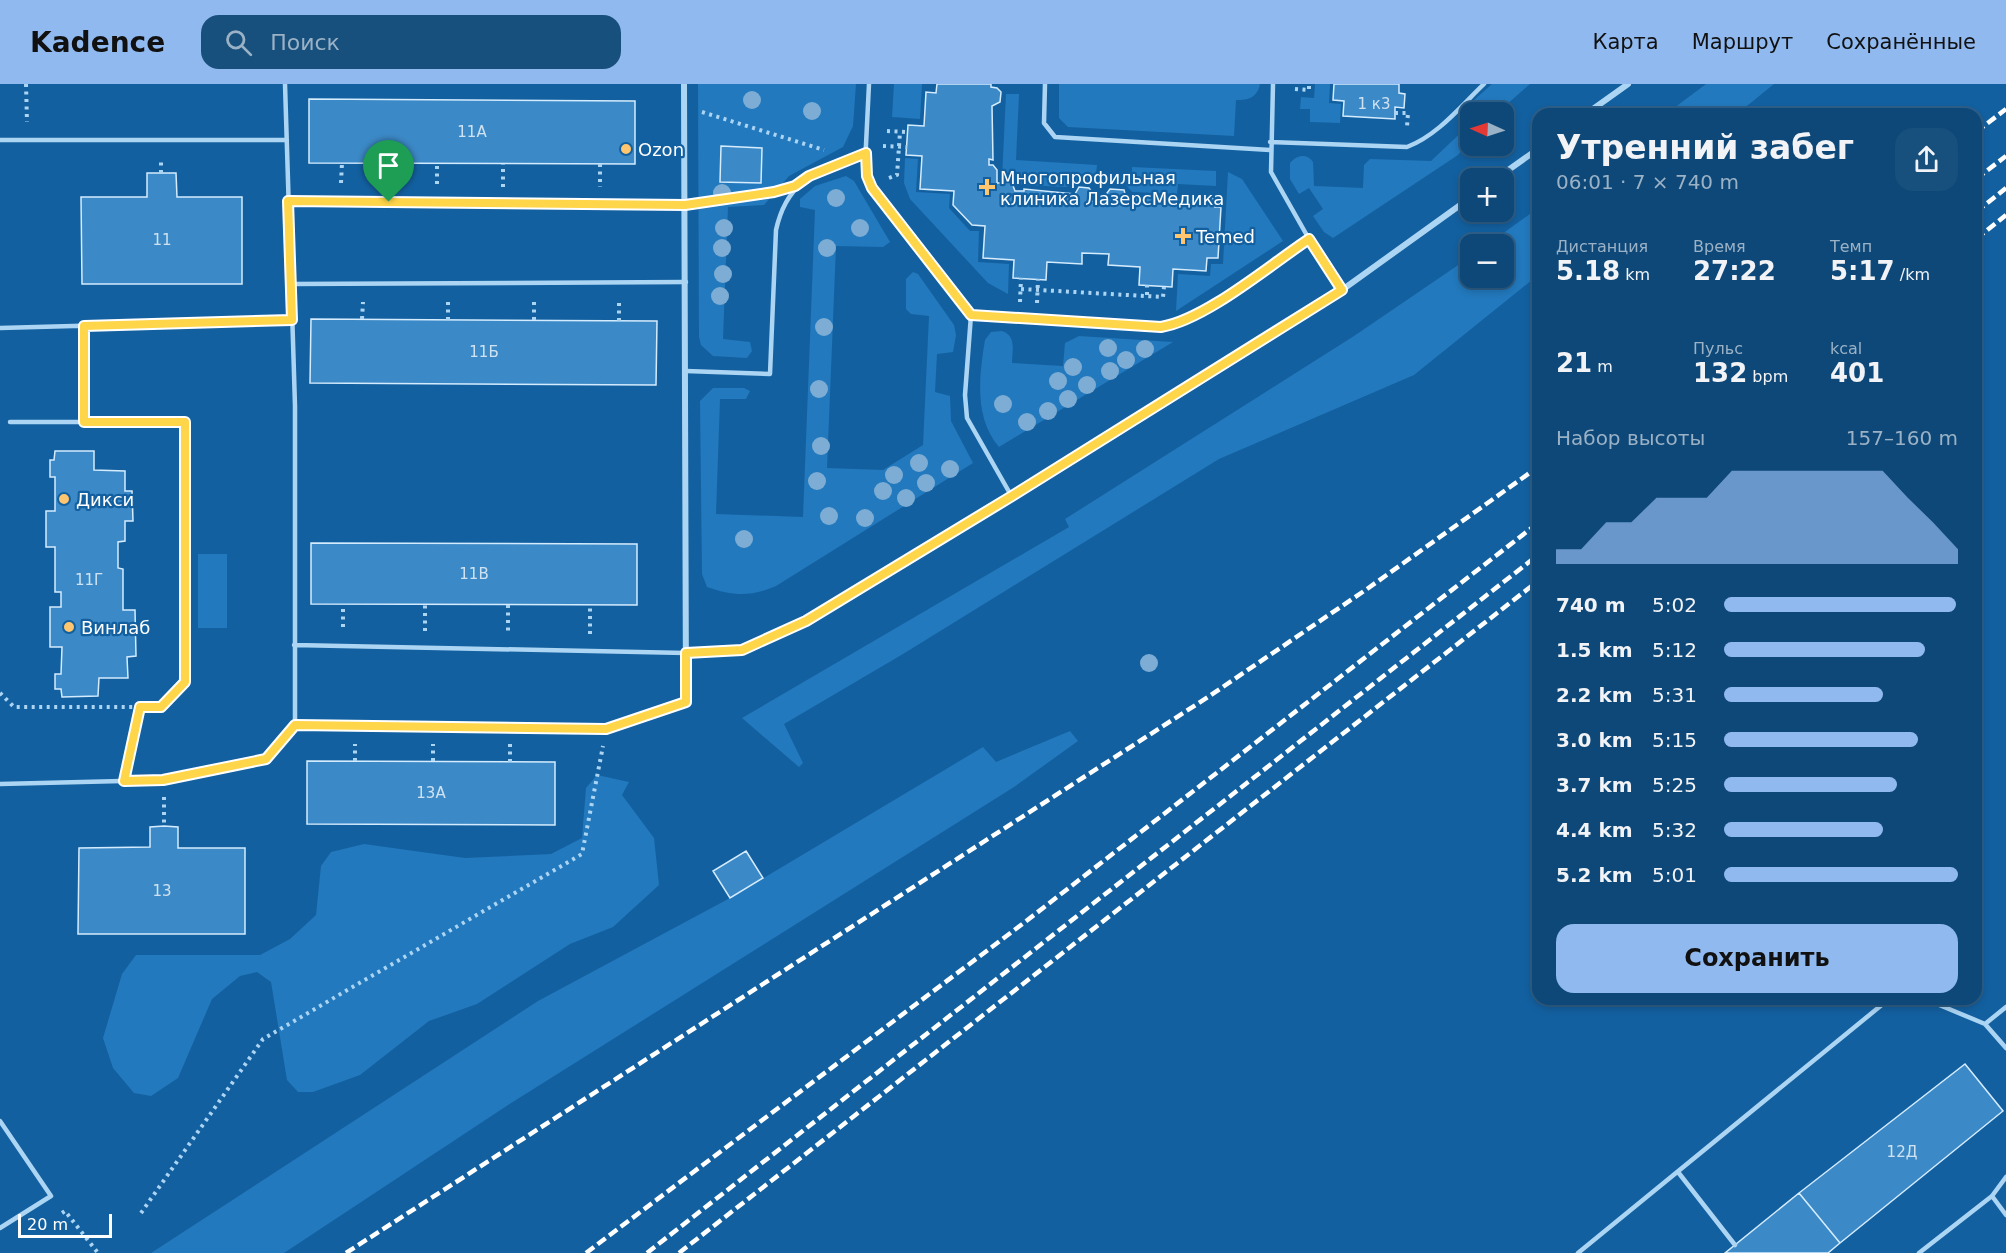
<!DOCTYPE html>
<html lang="ru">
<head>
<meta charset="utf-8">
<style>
  :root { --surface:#0e4878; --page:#174f7d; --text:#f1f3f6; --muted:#9bb2c6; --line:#2e608a; --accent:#90b9f0 }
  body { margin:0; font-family:"DejaVu Sans",sans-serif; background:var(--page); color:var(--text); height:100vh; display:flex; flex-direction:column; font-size:22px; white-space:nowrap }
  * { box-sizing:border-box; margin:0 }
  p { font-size:20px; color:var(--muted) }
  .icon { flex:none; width:33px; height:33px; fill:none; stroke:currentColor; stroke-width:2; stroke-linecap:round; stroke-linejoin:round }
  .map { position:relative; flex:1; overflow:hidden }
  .panel { position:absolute; left:1532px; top:24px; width:450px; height:897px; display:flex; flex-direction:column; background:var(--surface); border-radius:18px; box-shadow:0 3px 9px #0003,0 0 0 2px var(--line) }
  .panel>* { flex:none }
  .needle { width:39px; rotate:273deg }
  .fabs { position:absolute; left:1460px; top:18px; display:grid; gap:12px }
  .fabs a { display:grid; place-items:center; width:54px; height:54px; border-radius:12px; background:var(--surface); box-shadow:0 3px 9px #0003,0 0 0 2px var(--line); font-size:30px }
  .scale { position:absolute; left:18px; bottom:15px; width:94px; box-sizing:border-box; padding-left:6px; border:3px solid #fff; border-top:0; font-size:16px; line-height:21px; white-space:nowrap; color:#fff; -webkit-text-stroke:4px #1360a0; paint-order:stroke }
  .pin { position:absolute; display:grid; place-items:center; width:51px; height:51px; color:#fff; margin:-62px -26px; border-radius:50% 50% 50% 0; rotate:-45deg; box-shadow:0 0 6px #0007 }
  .pin .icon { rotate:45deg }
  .round { display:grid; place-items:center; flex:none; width:63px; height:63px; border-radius:18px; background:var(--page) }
  .headline { display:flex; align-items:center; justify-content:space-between; height:102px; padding:0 24px }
  h1 { font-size:33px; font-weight:700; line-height:45px }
  .stats { display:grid; grid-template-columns:repeat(3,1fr); gap:9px; height:102px; padding:6px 24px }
  .stats div { display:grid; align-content:center }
  .stats b { font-size:26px; font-weight:700 }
  .stats small { font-size:16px; font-weight:400 }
  .stats p { font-size:16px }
  .chart { height:168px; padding:12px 24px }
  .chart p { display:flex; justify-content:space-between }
  .chart svg { width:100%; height:108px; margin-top:6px; fill:var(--accent); opacity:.7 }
  .button { display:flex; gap:12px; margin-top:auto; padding:12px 24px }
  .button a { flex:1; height:69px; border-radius:18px; background:var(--accent); color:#111; font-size:24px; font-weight:700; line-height:69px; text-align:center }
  ul { padding:0 24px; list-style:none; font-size:20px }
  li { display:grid; grid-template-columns:96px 72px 1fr; align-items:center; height:45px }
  li i { height:15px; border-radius:8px; background:var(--accent) }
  header { display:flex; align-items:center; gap:36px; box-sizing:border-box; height:84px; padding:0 30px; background:var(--accent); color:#111 }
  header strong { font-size:28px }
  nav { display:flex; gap:33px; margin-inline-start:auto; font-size:21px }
  .search { width:420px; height:54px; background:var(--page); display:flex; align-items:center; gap:15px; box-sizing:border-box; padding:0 21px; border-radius:18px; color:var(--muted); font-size:22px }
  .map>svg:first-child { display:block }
</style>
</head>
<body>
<header>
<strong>Kadence</strong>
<div class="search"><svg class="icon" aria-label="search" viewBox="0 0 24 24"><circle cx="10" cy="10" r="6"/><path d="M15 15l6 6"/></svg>Поиск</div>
<nav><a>Карта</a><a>Маршрут</a><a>Сохранённые</a></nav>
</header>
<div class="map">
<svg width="2006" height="1169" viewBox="0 0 2006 1169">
  <rect width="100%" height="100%" fill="#1360a0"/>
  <path fill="#2279bd" d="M698,0H856L853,42L843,63L789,92L764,121L728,123L723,255L750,258L752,267L747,274L713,272L701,261L699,253Z
    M894,0H922L920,35L892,33Z
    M1059,0H1259L1260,1C1256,14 1249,16 1236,16L1234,52L1068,43L1059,34Z
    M1315,0H1330L1329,19L1341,20L1340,39L1310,38V25H1300L1301,13L1314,14Z
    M1492,0H1530L1498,28H1472L1473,17Z
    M1706,0H1774L1737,30H1666Z
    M1006,10H1019L1016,76L1097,81L1095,99L1073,98L1067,103L1022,101L1017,95L1002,94Z
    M1470,40V58L1458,71L1333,154L1324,148L1313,132L1323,125L1309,104L1299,110L1290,95V79C1297,71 1307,69 1313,78L1314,102L1363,104L1364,81L1370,75L1431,77Z
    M905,74L918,75L916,108L950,110L949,124L970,147H979L978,178L1009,180L1008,210L988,199L910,115L904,99Z
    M1132,83L1216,87V102L1178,100L1177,110L1132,108L1126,101L1127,88H1132Z
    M1228,88L1242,95L1283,157L1176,227L1178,190L1210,192L1211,180H1223Z
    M846,92L854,97L890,158L883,163L836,162L827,384L883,386L923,361L929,232L911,230L906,225V195L913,188L918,190L954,241L956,251L953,268L937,270L935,308L950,312L951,337L973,379L776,502C750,513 733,512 707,503L702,490L700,317L713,304H744L750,307L746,315H720L716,430L803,433L815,126L800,123V115L815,102Z
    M1537,125V192L1414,291L1219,375L903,570L784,640L803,679L799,683L742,634L1069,443L1065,435L1354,252L1470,173V194H1503V160H1488Z
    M1002,247C1017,252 1012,267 1012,279L1063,282L1065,259L1079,252L1173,258L999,363C974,334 979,292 985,256L991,248Z
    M198,470H227V544H198Z
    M1070,647L1078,657L1014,703L505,1023L284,1169H151L538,917L730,814L983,663L996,678Z
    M597,691L629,698L622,711L654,754L659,801L613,843L570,860L477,920L429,937L360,991L313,1008H298L287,996L271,898L257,888L240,892L212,915L178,994L151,1012L134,1009L113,984L103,954L122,890L136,871H260L290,855L316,831L321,782L331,768L364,760L465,774L551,770L582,754L586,704Z"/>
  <path fill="#3c89c7" stroke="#d4ecfe" stroke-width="1.5" d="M937,0H991V3L997,4L1001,8L1000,18L992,22L993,76L989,75V81H993L997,86V99H1012L1015,107H1024V105L1075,110L1079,103L1089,104L1092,108V117L1106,118L1107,109L1110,105L1124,106L1126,113H1177L1176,116L1197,117L1201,111H1211L1215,117V123H1221L1218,174H1207L1206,187L1173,185L1172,203L1139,201L1140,183L1108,181L1109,170L1082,169V180L1047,178L1046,196L1013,194L1014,176L983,174L985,142L972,141L953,121L954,107L920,105L922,72L906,71L908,41L924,42L926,8L936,9Z
    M1334,0H1399V9L1405,10L1404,24L1395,23V35L1343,32L1344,17L1333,16Z
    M309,15L635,17V80L309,79Z
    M721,62L762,64L761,99L720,98Z
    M147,89H176L177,113H242V200H82L81,113H147Z
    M311,235L657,237L656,301L310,299Z
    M55,367H94V386L125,387V407H132L133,437H125V457L118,458V484L123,485V526H135L136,572L127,573L128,594H99L98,612L62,613L61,605H55V590H61L62,563H50V523H61V508H55V463H46V427H55V393H50V376H54Z
    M311,459L637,460V521L311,520Z
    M307,677L555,678V741L307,740Z
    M164,742L178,743V764H245V850H78L79,764L150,763V743Z
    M746,767L763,794L730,814L713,787Z
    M1965,980L2003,1027L1840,1159L1799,1109Z
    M1799,1109L1840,1159L1828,1169H1725Z"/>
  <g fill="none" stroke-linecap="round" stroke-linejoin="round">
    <path stroke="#acd5f4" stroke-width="4" stroke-dasharray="3 4.5" stroke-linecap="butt" d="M26,0L27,38
      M1295,5L1309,6V0
      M702,28L824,66
      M1395,29H1408L1407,43
      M887,47L907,48
      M883,62L907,63
      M600,80V103
      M161,89V74
      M889,94L897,91L900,48
      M341,99L342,79
      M437,100V79
      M503,103V80
      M702,119L771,108
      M1021,205L1163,213L1164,203
      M1147,211V201
      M1020,218L1021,194
      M1037,219L1038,195
      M362,235L363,218
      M448,236V216
      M534,236V216
      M619,237V216
      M508,521V547
      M343,543V520
      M425,547V520
      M590,550V521
      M0,609L14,623H161L185,598V438
      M355,677V660
      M433,677V660
      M128,678L140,623
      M510,678V660
      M164,713V742
      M62,1129L65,1127L98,1169
      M141,1129L263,955L582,770L603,662"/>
    <path stroke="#acd5f4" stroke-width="4.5" d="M285,0L295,322V641
      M869,0L865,81L867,92L878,113L971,231L1161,243L1190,235L1309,155L1271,88L1273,0
      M1045,0L1044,39L1055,53L1270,66
      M0,56H287
      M1270,58L1407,63C1438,51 1460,23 1484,0
      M288,117L685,121
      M1309,155L1342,206
      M291,200L686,198
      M971,231L965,311L967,334L1012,413
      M84,242V338H185V423
      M0,244L292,236
      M686,287L770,290L776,146C788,92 820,88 866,69
      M10,338H84
      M294,561L686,569
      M0,700L163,696L266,675L295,641L606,645L686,618
      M1925,915L1985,940L2006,964
      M1985,940L2006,923
      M0,1037L51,1112L0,1144
      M1678,1088L1735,1161
      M2006,1093L1992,1112L2006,1131
      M1578,1169L1889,915
      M1919,1169L1992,1112"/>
    <path stroke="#acd5f4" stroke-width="6" d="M684,0L686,618
      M1586,30L1628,0
      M1497,94L1538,65
      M686,569L742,566L806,537L1012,413L1342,206L1470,114"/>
    <path stroke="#fff" stroke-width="4.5" stroke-dasharray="10 4.5" stroke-linecap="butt" d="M1976,48L2006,25
      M1976,95L2006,72
      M1976,128L2006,104
      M1976,155L2006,131
      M346,1169L1208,613L1367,505L1538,383
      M586,1169L1025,838L1538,439
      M647,1169L1538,471
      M679,1169L1538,497"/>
  </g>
  <g fill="#7dadd4">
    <circle cx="752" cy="16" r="9"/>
    <circle cx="812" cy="27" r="9"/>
    <circle cx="722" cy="109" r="9"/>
    <circle cx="836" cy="114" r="9"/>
    <circle cx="724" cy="144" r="9"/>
    <circle cx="860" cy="144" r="9"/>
    <circle cx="722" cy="164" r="9"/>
    <circle cx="827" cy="164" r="9"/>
    <circle cx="723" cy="190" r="9"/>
    <circle cx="720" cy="212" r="9"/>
    <circle cx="824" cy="243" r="9"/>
    <circle cx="1108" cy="264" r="9"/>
    <circle cx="1145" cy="265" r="9"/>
    <circle cx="1126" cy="276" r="9"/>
    <circle cx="1073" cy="283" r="9"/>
    <circle cx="1110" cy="287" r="9"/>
    <circle cx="1058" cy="297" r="9"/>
    <circle cx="1087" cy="301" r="9"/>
    <circle cx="819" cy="305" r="9"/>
    <circle cx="1068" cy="315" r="9"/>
    <circle cx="1003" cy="320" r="9"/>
    <circle cx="1048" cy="327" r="9"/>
    <circle cx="1027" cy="338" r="9"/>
    <circle cx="821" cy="362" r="9"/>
    <circle cx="919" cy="379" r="9"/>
    <circle cx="950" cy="385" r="9"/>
    <circle cx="894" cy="391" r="9"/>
    <circle cx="817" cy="397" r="9"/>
    <circle cx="926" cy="399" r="9"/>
    <circle cx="883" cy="407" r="9"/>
    <circle cx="906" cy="414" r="9"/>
    <circle cx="829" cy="432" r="9"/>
    <circle cx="865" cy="434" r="9"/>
    <circle cx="744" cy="455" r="9"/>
    <circle cx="1149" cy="579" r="9"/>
  </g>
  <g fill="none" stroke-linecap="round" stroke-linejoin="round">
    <g stroke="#fff" stroke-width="12">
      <path id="route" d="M866,69L867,92L872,104L971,231L1161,243C1205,236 1270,181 1309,155L1342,206L1012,412L806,537L742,566L686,569V618L606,645L295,641L266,675L163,696L124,697L140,623H161L185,598V338H84V242L292,236L288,117L685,121L774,108L795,102L809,92Z"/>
    </g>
    <use href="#route" stroke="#ffd54a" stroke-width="8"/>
  </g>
  <g fill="#ffc56f" stroke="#1360a0" stroke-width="2">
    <circle cx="626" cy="65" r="6"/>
    <path d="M984 94h6v6h6v6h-6v6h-6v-6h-6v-6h6z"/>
    <path d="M1180 143h6v6h6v6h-6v6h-6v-6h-6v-6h6z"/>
    <circle cx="64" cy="415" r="6"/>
    <circle cx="69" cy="543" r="6"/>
  </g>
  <g text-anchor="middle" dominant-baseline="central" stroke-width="4.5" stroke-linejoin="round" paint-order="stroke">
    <g font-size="15" fill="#cee2f1">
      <text x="1374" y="20">1 к3</text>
      <text x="472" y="48">11А</text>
      <text x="162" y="156">11</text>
      <text x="484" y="268">11Б</text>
      <text x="474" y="490">11В</text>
      <text x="89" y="496">11Г</text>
      <text x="431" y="709">13А</text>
      <text x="162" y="807">13</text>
      <text x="1902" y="1068">12Д</text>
    </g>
    <g font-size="18" fill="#fff" stroke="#1360a0" text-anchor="start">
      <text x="638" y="65">Ozon</text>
      <text x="1000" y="93">Многопрофильная<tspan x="1000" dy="21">клиника ЛазерсМедика</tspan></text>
      <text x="1196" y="152">Temed</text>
      <text x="76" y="415">Дикси</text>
      <text x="81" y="543">Винлаб</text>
    </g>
  </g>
</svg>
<div class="fabs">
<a><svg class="needle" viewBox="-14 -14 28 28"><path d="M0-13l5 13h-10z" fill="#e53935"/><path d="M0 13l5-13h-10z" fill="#9bb2c6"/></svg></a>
<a>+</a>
<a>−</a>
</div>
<div class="scale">20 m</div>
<div class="pin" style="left:389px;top:118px;background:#1e9e55"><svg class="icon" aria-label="arrive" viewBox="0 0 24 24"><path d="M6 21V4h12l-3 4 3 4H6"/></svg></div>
<section class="panel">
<div class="headline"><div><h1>Утренний забег</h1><p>06:01 · 7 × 740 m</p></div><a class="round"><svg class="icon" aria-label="share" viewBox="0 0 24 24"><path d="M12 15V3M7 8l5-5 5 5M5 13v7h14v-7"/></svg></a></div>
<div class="stats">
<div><p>Дистанция</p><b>5.18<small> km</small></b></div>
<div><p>Время</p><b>27:22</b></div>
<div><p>Темп</p><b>5:17<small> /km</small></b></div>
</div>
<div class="stats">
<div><b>21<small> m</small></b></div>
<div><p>Пульс</p><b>132<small> bpm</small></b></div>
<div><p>kcal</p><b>401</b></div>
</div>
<div class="chart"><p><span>Набор высоты</span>157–160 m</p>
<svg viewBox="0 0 160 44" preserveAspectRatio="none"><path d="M0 44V38L10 38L20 27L30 27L40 17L50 17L60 17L70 6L80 6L90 6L100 6L110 6L120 6L130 6L140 17L150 27L160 38V44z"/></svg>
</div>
<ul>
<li><b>740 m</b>5:02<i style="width:99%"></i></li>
<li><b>1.5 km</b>5:12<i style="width:86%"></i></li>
<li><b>2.2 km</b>5:31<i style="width:68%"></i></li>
<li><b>3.0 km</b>5:15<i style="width:83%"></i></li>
<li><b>3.7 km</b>5:25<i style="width:74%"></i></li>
<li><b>4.4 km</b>5:32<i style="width:68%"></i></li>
<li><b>5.2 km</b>5:01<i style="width:100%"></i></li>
</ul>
<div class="button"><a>Сохранить</a></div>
</section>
</div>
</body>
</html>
